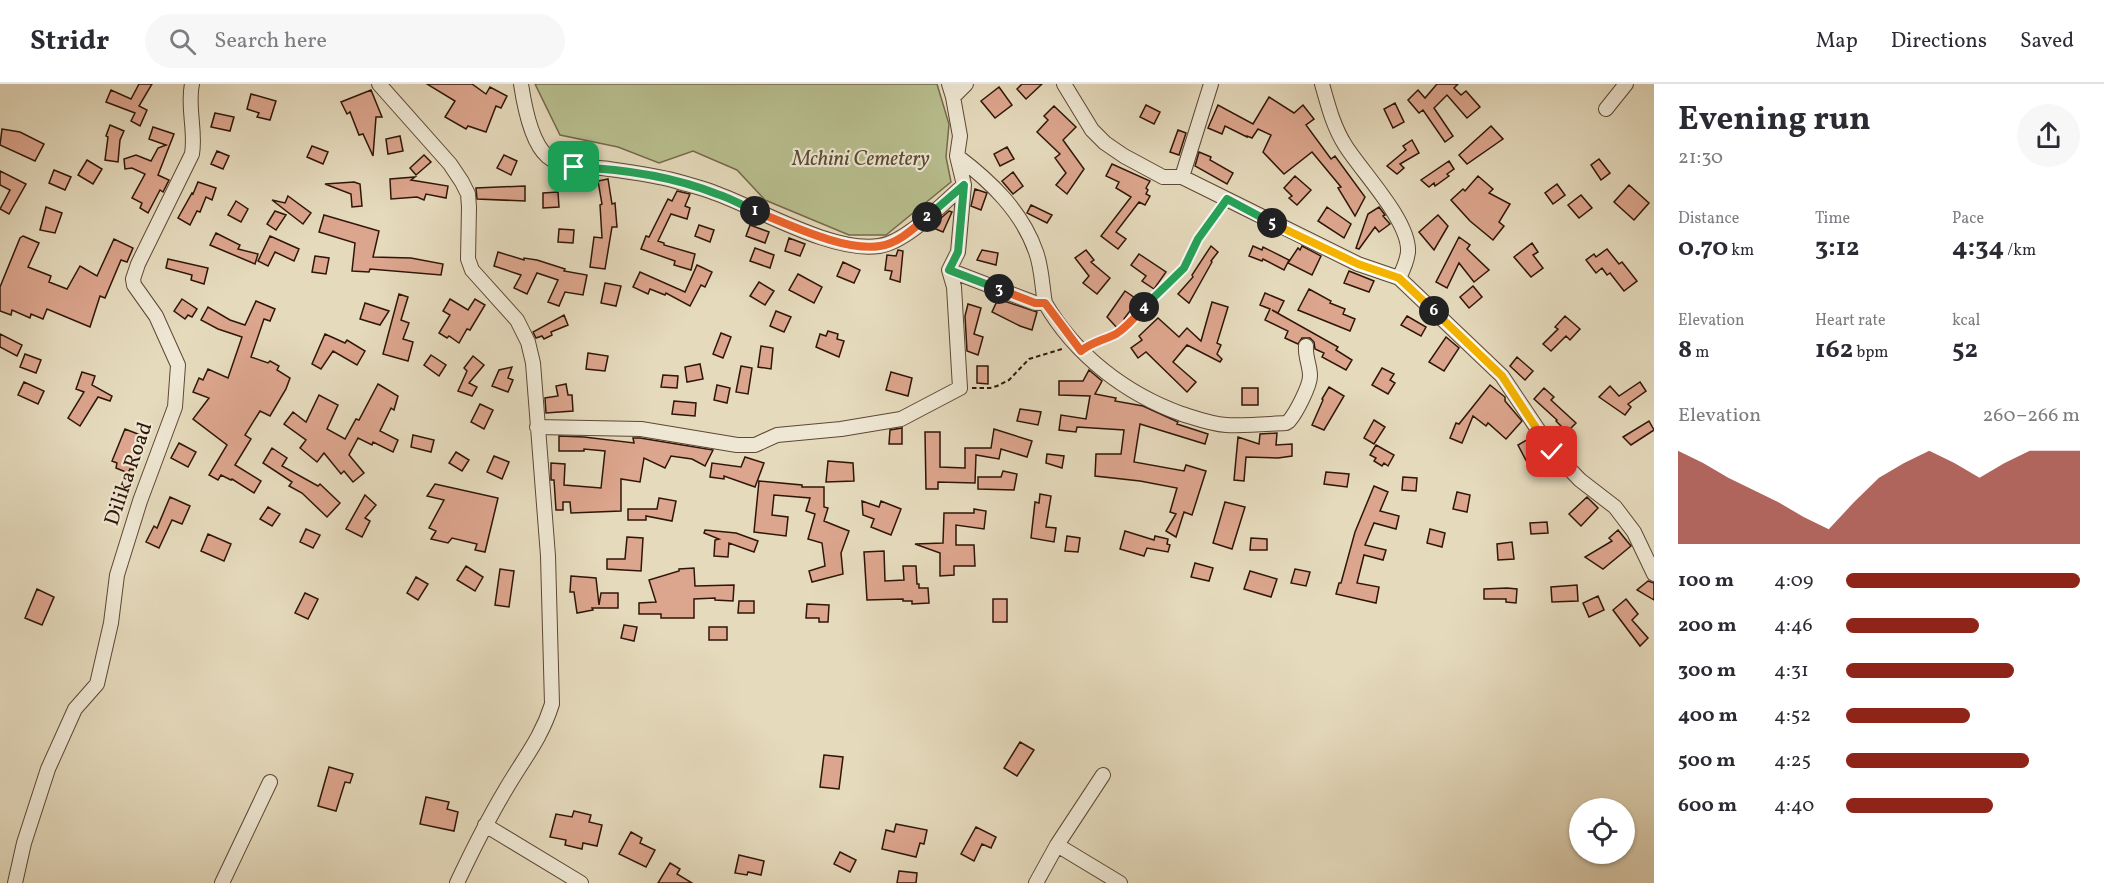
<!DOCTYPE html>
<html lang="en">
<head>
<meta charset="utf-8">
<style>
  :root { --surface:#fff; --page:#f7f7f7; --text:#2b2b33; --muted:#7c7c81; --line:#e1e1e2; --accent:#8f2418 }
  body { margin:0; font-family:Vollkorn,serif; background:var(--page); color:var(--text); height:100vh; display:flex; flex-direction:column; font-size:22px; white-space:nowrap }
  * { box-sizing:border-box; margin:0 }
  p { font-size:20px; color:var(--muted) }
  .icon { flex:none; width:33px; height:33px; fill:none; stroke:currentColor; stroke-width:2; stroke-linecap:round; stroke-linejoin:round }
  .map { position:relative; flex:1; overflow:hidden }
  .panel { display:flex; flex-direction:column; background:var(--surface); width:450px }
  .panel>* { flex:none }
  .fabs { position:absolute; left:1569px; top:714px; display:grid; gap:12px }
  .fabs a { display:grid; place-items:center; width:66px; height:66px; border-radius:50%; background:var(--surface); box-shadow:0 2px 4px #0004; font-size:30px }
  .pin { position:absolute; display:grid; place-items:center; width:51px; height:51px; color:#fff; margin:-26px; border-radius:12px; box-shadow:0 3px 9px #0006 }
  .km { position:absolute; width:30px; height:30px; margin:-15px; border-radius:50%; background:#222; color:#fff; font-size:16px; line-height:30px; text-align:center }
  .round { display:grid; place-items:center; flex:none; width:63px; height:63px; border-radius:32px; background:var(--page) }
  .overview { display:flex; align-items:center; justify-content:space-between; height:102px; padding:0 24px }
  h1 { font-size:33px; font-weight:700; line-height:45px }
  .metrics { display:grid; grid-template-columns:repeat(3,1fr); gap:9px; height:102px; padding:6px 24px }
  .metrics div { display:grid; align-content:center }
  .metrics b { font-size:26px; font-weight:700 }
  .metrics small { font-size:16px; font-weight:400 }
  .metrics p { font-size:16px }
  .chart { height:168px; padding:12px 24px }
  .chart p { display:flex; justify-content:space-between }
  .chart svg { width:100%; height:108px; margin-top:6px; fill:var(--accent); opacity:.7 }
  ul { padding:0 24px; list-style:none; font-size:20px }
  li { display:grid; grid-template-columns:96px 72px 1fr; align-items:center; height:45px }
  li i { height:15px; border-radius:8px; background:var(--accent) }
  header { display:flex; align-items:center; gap:36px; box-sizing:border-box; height:84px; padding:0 30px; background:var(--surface); border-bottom:2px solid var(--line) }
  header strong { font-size:28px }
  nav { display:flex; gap:33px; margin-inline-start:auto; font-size:21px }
  .search { width:420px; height:54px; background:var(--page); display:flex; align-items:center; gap:15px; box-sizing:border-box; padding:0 21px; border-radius:33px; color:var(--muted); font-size:22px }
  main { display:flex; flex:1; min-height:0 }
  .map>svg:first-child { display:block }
</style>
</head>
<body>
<header>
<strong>Stridr</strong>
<div class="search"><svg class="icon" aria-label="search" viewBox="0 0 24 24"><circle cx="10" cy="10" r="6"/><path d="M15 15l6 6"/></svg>Search here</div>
<nav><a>Map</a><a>Directions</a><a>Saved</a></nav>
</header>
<main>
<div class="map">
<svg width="1654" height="799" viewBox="0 0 1654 799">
  <rect width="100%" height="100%" fill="#e5dabc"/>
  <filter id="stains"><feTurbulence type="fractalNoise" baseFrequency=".00333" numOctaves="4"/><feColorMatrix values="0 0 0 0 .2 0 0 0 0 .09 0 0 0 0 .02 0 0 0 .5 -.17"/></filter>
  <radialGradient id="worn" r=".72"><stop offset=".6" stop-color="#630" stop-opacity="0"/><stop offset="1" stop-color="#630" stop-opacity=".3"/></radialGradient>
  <path fill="#b8be8e" stroke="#746a4b" stroke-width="1.5" d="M535,0H937L949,40L946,73L951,98L886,151H849L765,116L737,86L693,67L659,79L618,63L560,51Z"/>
  <path fill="#dca58d" stroke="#301608" stroke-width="1.5" d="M139,0H152L139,22L147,26L140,42L131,37L135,29L106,18L111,6L131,15Z
    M427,0H472L486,10L490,3L507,12L501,24L496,22L486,48L468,42L466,45L445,33L455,17Z
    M1022,0H1042L1026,15L1017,5Z
    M1437,0H1458L1454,4L1461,11L1466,7L1480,23L1467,34L1447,11L1434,24L1453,52L1445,58L1423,26L1419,29L1408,16L1418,6L1425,14Z
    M999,3L1012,21L995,34L981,17Z
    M371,6L382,33H376L373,72L363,50L359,51L350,28L347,30L341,18Z
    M251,10L276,17L270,36L257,33L259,29L247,25Z
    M1269,13L1294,29L1303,21L1314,35L1306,41L1331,75L1335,72L1365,113L1355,132L1338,104L1341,103L1312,68L1284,90L1263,68L1271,51L1258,45L1252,54L1247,52V53L1225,42L1222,50L1208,44L1218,21L1253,40Z
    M1395,19L1404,38L1393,44L1384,25Z
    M1146,21L1160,28L1154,40L1140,33Z
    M1054,22L1076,43L1063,56L1084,85L1067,110L1056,101L1066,89L1055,74L1060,70L1037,48L1048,36L1044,32Z
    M215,29L234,33L230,47L211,43Z
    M110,41L124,47L120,56L118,78L105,76L108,53L106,52Z
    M1491,42L1503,55L1467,80L1459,71Z
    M153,43L174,50L158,91L169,96L163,108L160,106L148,129L140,124L142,119L132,114L145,90L132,84L125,85L124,75L136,71L151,77L158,64L166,61L149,55Z
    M2,45L20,48L44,60L35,77L0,61Z
    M1178,46L1186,49L1179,71L1170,68Z
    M400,52L403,67L388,70L386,55Z
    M1412,56L1419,69L1400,80L1404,84L1397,90L1387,82L1406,66L1403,62Z
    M312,62L328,68L323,80L307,73Z
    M1007,63L1014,75L1000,82L994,70Z
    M217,67L229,72L223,85L211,80Z
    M1199,68L1211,73L1210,76L1233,89L1227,100L1195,82Z
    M424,71L431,78L416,91L410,84Z
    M504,71L517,77L511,91L497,84Z
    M1599,75L1610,89L1601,96L1591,81Z
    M87,76L102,85L93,100L78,91Z
    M1449,77L1454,85L1447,90L1449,92L1435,102L1434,99L1429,103L1421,96Z
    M1112,80L1150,97L1146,104L1148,106L1146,110L1150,112L1145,121L1139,118L1116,148L1126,155L1118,165L1101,152L1131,113L1116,104L1119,98L1106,92Z
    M54,86L71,93L65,106L49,99Z
    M0,87L26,100L9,130L0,125L10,106L0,101Z
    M1013,88L1023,102L1013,110L1002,97Z
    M1295,92L1311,106L1297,121L1289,114L1292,112L1284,104Z
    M1478,92L1493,105L1489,109L1510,120L1499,138L1504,142L1493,156L1470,137L1451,116L1463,105L1465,107Z
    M415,93L411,96L448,102L446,114L426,110L424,116L417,113L391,115L390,95Z
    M608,95L612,120L615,119L617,143H612L605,185L590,183L594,153L602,154L600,121L602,120L598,97Z
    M198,98L216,104L212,116L206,113L200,128L197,127L190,141L178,134L192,109L193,110Z
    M354,98L360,100L362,122L352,123L351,110L325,100Z
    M1557,100L1565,111L1553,120L1545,109Z
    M1629,101L1649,119L1634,136L1614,118Z
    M525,102V117L477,115L476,104Z
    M975,105L987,109L981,126L971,122Z
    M677,107L690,110L685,122L690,124L687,135L671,130L658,157L664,159V161L695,170L691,186L674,181L675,177L641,165L646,152L649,153L668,115L672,117Z
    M558,108L559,123L543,124V109Z
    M1581,111L1592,124L1579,134L1568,121Z
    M288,112L311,129L303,140L272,116L285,119Z
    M236,117L248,125L241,138L228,131Z
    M1031,121L1052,131L1047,139L1027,129Z
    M46,123L62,129L55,149L40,146Z
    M1327,123L1351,140L1344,154L1318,137Z
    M1379,123L1385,131L1383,132L1390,140L1379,148L1375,143L1359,165L1356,164L1368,130Z
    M275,127L286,131L276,146L267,140Z
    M949,127L952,128L943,148L931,143Z
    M324,131L379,147L373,173L411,174L443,180L441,191L370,185L369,188L352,187L355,159L319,148Z
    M1438,131L1448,142L1434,166L1419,148Z
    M699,141L714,146L710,158L695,152Z
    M750,141L769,148L765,159L746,152Z
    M559,145L574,146L573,159L558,158Z
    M216,149L240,161L238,165L258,170L255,180L210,161Z
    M23,152L39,159L28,183L51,192L49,198L67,205L80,182L97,192L114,155L133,164L127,178L121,176L105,214L100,212L90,243L47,225L43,235L31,230L30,234L12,226L11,231L0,227V203L20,154Z
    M270,152L299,165L294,177L275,168L268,182L258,177Z
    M1459,153L1470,161L1467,165L1489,186L1474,198L1459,179L1447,204L1436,198Z
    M789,154L805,160L800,172L785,167Z
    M1532,159L1538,168L1533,171L1543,184L1531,193L1514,173Z
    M1211,162L1218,168L1211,177L1212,178L1189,219L1178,210L1193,193L1192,191Z
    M1253,162L1262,166L1263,163L1289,176L1284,186L1263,175L1262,177L1249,172Z
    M1302,162L1321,172L1312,191L1288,179L1298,164L1300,166Z
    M755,164L774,171L770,184L750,177Z
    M1607,165L1619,180L1622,178L1637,197L1624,207L1610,189L1607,191L1602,184L1596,189L1586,176L1594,170L1596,173Z
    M898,166L903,167L900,198L890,195L892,187L885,186L887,171L896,172Z
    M982,166L998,169L996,181L977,176Z
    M1086,166L1094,176L1091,178L1110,194L1097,210L1083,199L1089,192L1075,174Z
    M498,168L524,176V174L537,176L565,185L564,187L587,191L583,211L565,208L559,222L548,218L558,196L537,189L527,210L514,204L521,191L494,182Z
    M1139,170L1166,188L1154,205L1142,197L1146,192L1131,181Z
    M315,172L329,174L326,190L312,188Z
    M168,175L208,184L204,200L191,196L192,191L166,184Z
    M843,178L860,186L854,199L837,192Z
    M697,181L712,188L705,203L701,201L690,222L666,209L665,211L650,205L648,210L633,203L640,188L685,208Z
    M1349,187L1374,197L1369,208L1344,199Z
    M798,190L822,203L814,219L789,206Z
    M759,198L774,207L765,221L750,212Z
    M605,199L621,202L616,222L601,219Z
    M1473,202L1482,213L1469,224L1460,213Z
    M1309,205L1331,217L1330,219L1345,225L1343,230L1355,235L1350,247L1298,226Z
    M1125,207L1138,216L1124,235L1128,239L1119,246L1107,233Z
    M1265,209L1284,217L1278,229L1272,226L1338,263L1336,266L1352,276L1346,286L1322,273L1324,269L1315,265L1314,258L1310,254H1302L1298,260L1285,254L1288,247L1265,236L1270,225L1260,221Z
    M399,210L408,213L401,236L409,239L403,255L413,258L408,277L383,270Z
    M182,215L197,225L192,233L188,231L185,235L174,227Z
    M450,215L468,226L475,215L485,221L470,246L467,245L459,259L449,252L447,254L439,249L450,231L443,227Z
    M998,215L1037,228L1032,246L1020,242L992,228Z
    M256,217L275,225L270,237L264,235L251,273L268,279L270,277L279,282L277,286L290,294L286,305L270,332L260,327L245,351L251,355L235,381L261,397L254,409L232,395L231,396L221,391L218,396L209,391L227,361L193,335L209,314L193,308L199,294L203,296L208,285L228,294L242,253L218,245L201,236L208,223L230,236L245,241Z
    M1212,218L1228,223L1217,259L1221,261L1217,270L1222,275L1220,278L1187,261L1173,278L1196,298L1187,308L1146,268L1138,274L1131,264L1142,256L1139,252L1158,234L1179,253L1187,244L1201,257Z
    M365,219L389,227L380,241L360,235Z
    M968,220L981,224L974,250L983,253L978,271L967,267L965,232Z
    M776,227L791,233L784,248L770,242Z
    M564,231L568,241L551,248L552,251L544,255L542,252L536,254L533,248Z
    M1407,232L1426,243L1421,252L1401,241Z
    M1565,232L1580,245L1570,256L1566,252L1551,267L1543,260L1558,245L1555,243Z
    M828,247L838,250L837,255L844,257L839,273L816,263L820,250L826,252Z
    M721,249L731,253L723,274L713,270Z
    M0,250L22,261L17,272L0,263Z
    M325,250L345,259L347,256L365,267L357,281L333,267L321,285L312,280Z
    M1446,253L1459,264L1444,287L1429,278Z
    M761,262L773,264L771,285L758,283Z
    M588,269L608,272L605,287L586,285Z
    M25,270L41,276L36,289L20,283Z
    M431,271L446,281L439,292L424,281Z
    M473,272L484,281L469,299L477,303L472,312L458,307L467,287L464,284Z
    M1517,273L1533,287L1525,296L1510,282Z
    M700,280L703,295L687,298L685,283Z
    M741,282L752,284L748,310L736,308Z
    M977,282H988V300L977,299Z
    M512,283L508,294L513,296L508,308L492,302L499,286Z
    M1382,284L1394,290L1390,296L1395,299L1388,310L1372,301Z
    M1089,286L1102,297L1095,310L1116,314L1115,317L1143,322L1178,338L1177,340L1208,350L1205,360L1140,340L1134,378L1184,387L1186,381L1206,387L1192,431L1184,428L1176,453L1166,447L1176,430L1170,428L1177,404L1140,397L1095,392L1096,370H1121L1124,346L1077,343L1076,348L1059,346L1061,331L1086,335L1090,312L1059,311V297H1083Z
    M82,288L95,292L92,301L112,312L110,317L98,313L80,342L68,334L84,308L76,305Z
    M891,288L912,294L908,312L886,306Z
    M663,291L678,292L677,304L661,303Z
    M24,298L44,307L38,320L18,311Z
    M1640,298L1646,307L1628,320L1631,323L1625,331L1599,313L1610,302L1619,312Z
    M378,300L398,312L394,326L391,324L380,347L398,356L393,368L373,358L372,361L358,354L349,371L364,389L353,398L344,387L341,390L324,369L317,378L300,364L306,356L284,340L293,328L306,338L319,311L338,321L327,345L345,355L356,335L359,336Z
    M566,300L568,311H572L573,327L546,329L545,314L558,312L556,302Z
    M717,301L730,304L727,319L714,316Z
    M1490,301L1505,313V317L1522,337L1506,355L1488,339L1486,342L1473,332L1462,359L1450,354L1456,339L1459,340Z
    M1329,303L1344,312L1324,346L1312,341L1323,316L1322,315Z
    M1242,304H1258V321H1242Z
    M1544,304L1554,313L1551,316L1576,339L1567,348L1556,337L1557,336L1534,315Z
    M674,317L696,319L695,332L672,330Z
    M480,320L493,326L484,345L471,338Z
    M1020,325L1041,328L1038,341L1017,337Z
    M1374,336L1385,343L1374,360L1364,354Z
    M1649,337L1654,346L1631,361L1623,353Z
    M902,344V360H889L890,346Z
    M125,345L148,354L133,386L130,385L128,389L116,384L117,379L112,377Z
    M994,345L1032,357L1027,373L1001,365L999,375L976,371L975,399L938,398V405H926L925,348H940V383L965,384V364H991Z
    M1277,349L1276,361L1292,360V372L1278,374L1246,373L1244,397L1234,396L1238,353L1259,360L1260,350Z
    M413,351L434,356L431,368L411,363Z
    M559,352L584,353L634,359L633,354H640L713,366L705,382L692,375L671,372L665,384L644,374L640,398L621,395V427L571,429L570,418H563V426H556L554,396H551V379L565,380L564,401L601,404L605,367L584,365V367H559Z
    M1530,354L1542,375L1529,382L1518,361Z
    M179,359L196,368L188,383L171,374Z
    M1376,361L1394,371L1388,382L1384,379L1382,382L1374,377L1376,374L1370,371Z
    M272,364L287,374L282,382L318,402L320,400L340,419L327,433L302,409L289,402L292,398L263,379Z
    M456,368L469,376L462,387L449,379Z
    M1047,370L1064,372L1062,384L1046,379Z
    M494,372L509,378L502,395L487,388Z
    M745,373L764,379L755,403L724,392V395L710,393L712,379L741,383Z
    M828,377L853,379L854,397L826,398Z
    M1003,387L1017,390L1014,406L978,405V393H1001Z
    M1326,388L1349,390L1347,403L1324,400Z
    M1403,393L1417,394L1416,407L1402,406Z
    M759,397L802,401V403H824V423L828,424L824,437L849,447L841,469L843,490L812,498L809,487L825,482L822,459L808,455L815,430L806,427L810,414L774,411L772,431L788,433L786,452L754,448Z
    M435,400L498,414L485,468L475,466L477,460L452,454L448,459L431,455L436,447L429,444L444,416L427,412Z
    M1374,402L1388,408L1380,427L1399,432L1396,445L1374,439L1365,461L1386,466L1383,476L1364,471L1357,499L1379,503L1376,519L1336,510L1339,499H1341L1355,448Z
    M1457,408L1470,411L1467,428L1453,425Z
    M1040,410L1051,412L1046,443L1056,444L1054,458L1031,454L1035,418L1039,419Z
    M365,411L376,421L365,434L370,437L362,453L346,445Z
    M170,413L190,422L182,440L172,436L159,464L146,458L154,442L157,444Z
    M1587,413L1598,424L1581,442L1569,430Z
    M659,414L676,417L672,437L646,432V436H628V425H657Z
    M862,417L879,423L881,417L901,425L891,451L871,443L874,435L863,431Z
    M1225,418L1245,423L1232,465L1213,459Z
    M268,423L280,430L272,442L260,435Z
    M974,425L986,427L984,445L956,441V461H974L975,482H954V491L940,492V469L915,460L943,459L944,429H974Z
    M1547,438L1548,449L1531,450L1530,439Z
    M306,445L320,451L313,464L300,458Z
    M1430,445L1445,449L1442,463L1427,459Z
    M705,446L736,449L758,457L754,468L729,459L728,473L714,472L715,456L719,455L704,449Z
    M1618,446L1631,462L1603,485L1585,473L1612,457L1609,454Z
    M1125,447L1154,456L1155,452L1168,455L1167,460L1170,461L1168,468L1147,464L1144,472L1120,465Z
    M208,450L231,460L224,477L201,467Z
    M1067,452L1080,454L1078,468L1065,467Z
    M627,453L643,454L641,487L607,485V475H625Z
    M1251,454L1267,455V466H1250Z
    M1512,458L1514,475L1498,476L1497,460Z
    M884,467L885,497L904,496L903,482H916L917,500H919V504H928L929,519L912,520V517H903V515L867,516L864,468Z
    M1195,479L1213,484L1209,497L1191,493Z
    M466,482L483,493L475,507L457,496Z
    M694,484L695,502L734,501L733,517L715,516V514L694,515V534H661V530H639V519L656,518L649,496L679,487V485Z
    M500,485L514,487L509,523L495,521Z
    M1295,485L1310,488L1306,502L1291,499Z
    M1250,487L1277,495L1271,513L1244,505Z
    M571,492L596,494L599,521L601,509H618V524H592L593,526L577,529L574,508H570Z
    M416,493L428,500L418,516L407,509Z
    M1648,497L1654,499V516L1637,506Z
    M1577,501L1578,517L1552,518L1551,503Z
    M1507,504L1517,505L1516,519L1506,518V515H1484V505Z
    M37,505L54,513L42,541L25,534Z
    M305,509L318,515L308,535L295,529Z
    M1598,512L1604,526L1589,533L1583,519Z
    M993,515H1007V538H993Z
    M1626,515L1638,530L1632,536L1648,554L1640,562L1613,526Z
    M739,517H754V529H738Z
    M807,520L829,521L828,538H819V534H806Z
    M624,541L637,543L634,557L621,554Z
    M709,543H727V556H709Z
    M1020,658L1034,666L1017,692L1004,684Z
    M824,671L843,673L839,705L820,703Z
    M329,683L353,690L350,699L345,698L336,727L318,722Z
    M426,713L449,718L447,725L458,728L454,747L420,740Z
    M574,727L591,731L589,738L602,741L597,762L583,759L582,765L565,761L566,756L550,753L556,730L572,733Z
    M896,740L927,746L924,760L920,759L916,773L882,765L886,746L894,748Z
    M976,743L996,753L991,764L982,760L974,777L961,770Z
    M631,748L642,754L640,759L655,766L646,783L619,770Z
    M840,768L856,776L850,788L834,780Z
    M739,771L764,777L761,791L748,788L747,791L735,789Z
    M670,779L680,785L677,790L692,799H658Z
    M899,787L917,789L916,799H897Z"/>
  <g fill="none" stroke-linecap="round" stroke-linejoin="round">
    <g stroke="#5d4735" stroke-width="16">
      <path id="minor" d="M379,0L450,80L462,98L468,110L469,123L468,175L472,186L517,236L528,258L533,279L548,472L552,620C541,655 524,674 506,705C488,735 472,767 457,799
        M521,0C524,20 531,58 547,72C564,86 588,82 609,85C631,88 654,91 676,97C689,101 703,104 715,109C760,125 832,169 879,162C907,158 942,120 964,101
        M1064,0L1092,46L1105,59L1124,72L1163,93H1182L1358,180L1399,194L1502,292L1553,368L1580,396L1615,423L1634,448L1654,490
        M1322,0C1328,21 1333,42 1345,61C1361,87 1410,137 1408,168C1407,177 1403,186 1399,194
        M953,13L966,0
        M1606,25L1626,0
        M957,72C990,97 1022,127 1036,168C1042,184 1042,203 1045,219
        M1182,93L1211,0
        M949,186L1035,219H1045C1075,271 1126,310 1182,330C1195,334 1211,340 1226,341C1246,342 1266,340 1286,339L1289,337C1296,329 1310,302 1310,292C1310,281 1305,273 1306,262
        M537,343L641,345L737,361H755L777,351L841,345L901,335L960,304L954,203L949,186L958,168L964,101L957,72L960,52L953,13L949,0
        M485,741L581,799
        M1057,761L1120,799
        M15,799L24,759L48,685L75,625L97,600L111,539L117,491L140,417L175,323L178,281L156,232L134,201L133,195L138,180L192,70C196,47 187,23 192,0
        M222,799L270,698
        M1036,799L1057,761L1103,691"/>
    </g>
    <path stroke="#301608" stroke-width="2" stroke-dasharray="4.5 3" stroke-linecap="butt" d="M1092,259L1117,249L1128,240L1184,184L1198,155L1220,126
      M972,304H990L997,302L1009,296L1029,275L1062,265"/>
    <use href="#minor" stroke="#eee7d3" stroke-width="14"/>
  </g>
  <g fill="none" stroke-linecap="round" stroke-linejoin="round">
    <g stroke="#fff" stroke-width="12">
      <path id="split-1" d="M574,83C622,85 672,92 717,110C730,114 742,121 755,127"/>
    </g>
    <g stroke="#fff" stroke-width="12">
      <path id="split-2" d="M755,127C788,140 845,168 880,162C899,159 914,144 927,133"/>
    </g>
    <g stroke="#fff" stroke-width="12">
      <path id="split-3" d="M927,133L964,101L958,168L949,186L999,205"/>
    </g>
    <g stroke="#fff" stroke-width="12">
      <path id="split-4" d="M999,205L1035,219H1045L1081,267C1092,258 1104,256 1116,250C1127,243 1136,232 1144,223"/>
    </g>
    <g stroke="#fff" stroke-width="12">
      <path id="split-5" d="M1144,223L1184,184L1198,155L1227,115L1272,139"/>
    </g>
    <g stroke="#fff" stroke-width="12">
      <path id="split-6" d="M1272,139L1358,180L1399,194L1434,227"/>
    </g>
    <g stroke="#fff" stroke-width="12">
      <path id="split-7" d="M1434,227L1502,292L1552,368"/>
    </g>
    <use href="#split-1" stroke="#22a559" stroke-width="8"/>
    <use href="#split-2" stroke="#f0652b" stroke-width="8"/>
    <use href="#split-3" stroke="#22a559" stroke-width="8"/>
    <use href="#split-4" stroke="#f0652b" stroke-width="8"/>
    <use href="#split-5" stroke="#22a559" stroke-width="8"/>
    <use href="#split-6" stroke="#f5b400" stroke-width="8"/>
    <use href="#split-7" stroke="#f5b400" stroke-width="8"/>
  </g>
  <g text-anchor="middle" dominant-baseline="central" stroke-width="4.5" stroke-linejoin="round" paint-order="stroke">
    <g font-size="21" font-style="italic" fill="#594830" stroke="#eee7d3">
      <text x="861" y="75">Mchini Cemetery</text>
    </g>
    <g font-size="21" fill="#301608" stroke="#eee7d3">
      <text transform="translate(129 390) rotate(-71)">Dilika Road</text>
    </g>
  </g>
  <rect width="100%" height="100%" filter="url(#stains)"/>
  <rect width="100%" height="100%" fill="url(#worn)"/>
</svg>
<div class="fabs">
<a><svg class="icon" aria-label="locate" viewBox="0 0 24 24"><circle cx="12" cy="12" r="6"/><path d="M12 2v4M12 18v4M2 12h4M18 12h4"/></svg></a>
</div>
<div class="pin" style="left:574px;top:83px;background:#1e9e55"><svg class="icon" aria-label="arrive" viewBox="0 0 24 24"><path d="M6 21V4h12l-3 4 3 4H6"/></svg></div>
<div class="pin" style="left:1552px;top:368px;background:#d93025"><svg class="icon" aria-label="check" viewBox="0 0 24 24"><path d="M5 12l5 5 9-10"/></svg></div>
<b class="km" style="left:755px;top:127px">1</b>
<b class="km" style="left:927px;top:133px">2</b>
<b class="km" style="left:999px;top:205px">3</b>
<b class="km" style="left:1144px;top:223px">4</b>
<b class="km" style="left:1272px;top:139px">5</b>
<b class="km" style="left:1434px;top:227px">6</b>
</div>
<section class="panel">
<div class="overview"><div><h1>Evening run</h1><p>21:30</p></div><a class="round"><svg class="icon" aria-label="share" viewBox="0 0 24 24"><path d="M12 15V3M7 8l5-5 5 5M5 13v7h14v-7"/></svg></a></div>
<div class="metrics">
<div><p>Distance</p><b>0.70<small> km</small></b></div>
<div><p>Time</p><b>3:12</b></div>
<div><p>Pace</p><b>4:34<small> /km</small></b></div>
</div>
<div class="metrics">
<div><p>Elevation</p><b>8<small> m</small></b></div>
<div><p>Heart rate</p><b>162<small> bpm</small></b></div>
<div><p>kcal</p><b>52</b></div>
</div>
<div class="chart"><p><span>Elevation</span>260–266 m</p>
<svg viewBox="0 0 160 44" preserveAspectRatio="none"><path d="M0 44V6L10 11L20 17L30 22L40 27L50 33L60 38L70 27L80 17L90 11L100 6L110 11L120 17L130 11L140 6L150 6L160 6V44z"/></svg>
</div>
<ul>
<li><b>100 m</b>4:09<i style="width:100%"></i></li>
<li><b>200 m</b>4:46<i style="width:57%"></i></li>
<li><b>300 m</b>4:31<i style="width:72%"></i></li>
<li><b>400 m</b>4:52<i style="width:53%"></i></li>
<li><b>500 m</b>4:25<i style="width:78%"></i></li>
<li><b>600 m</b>4:40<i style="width:63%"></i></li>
</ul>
</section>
</main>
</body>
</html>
